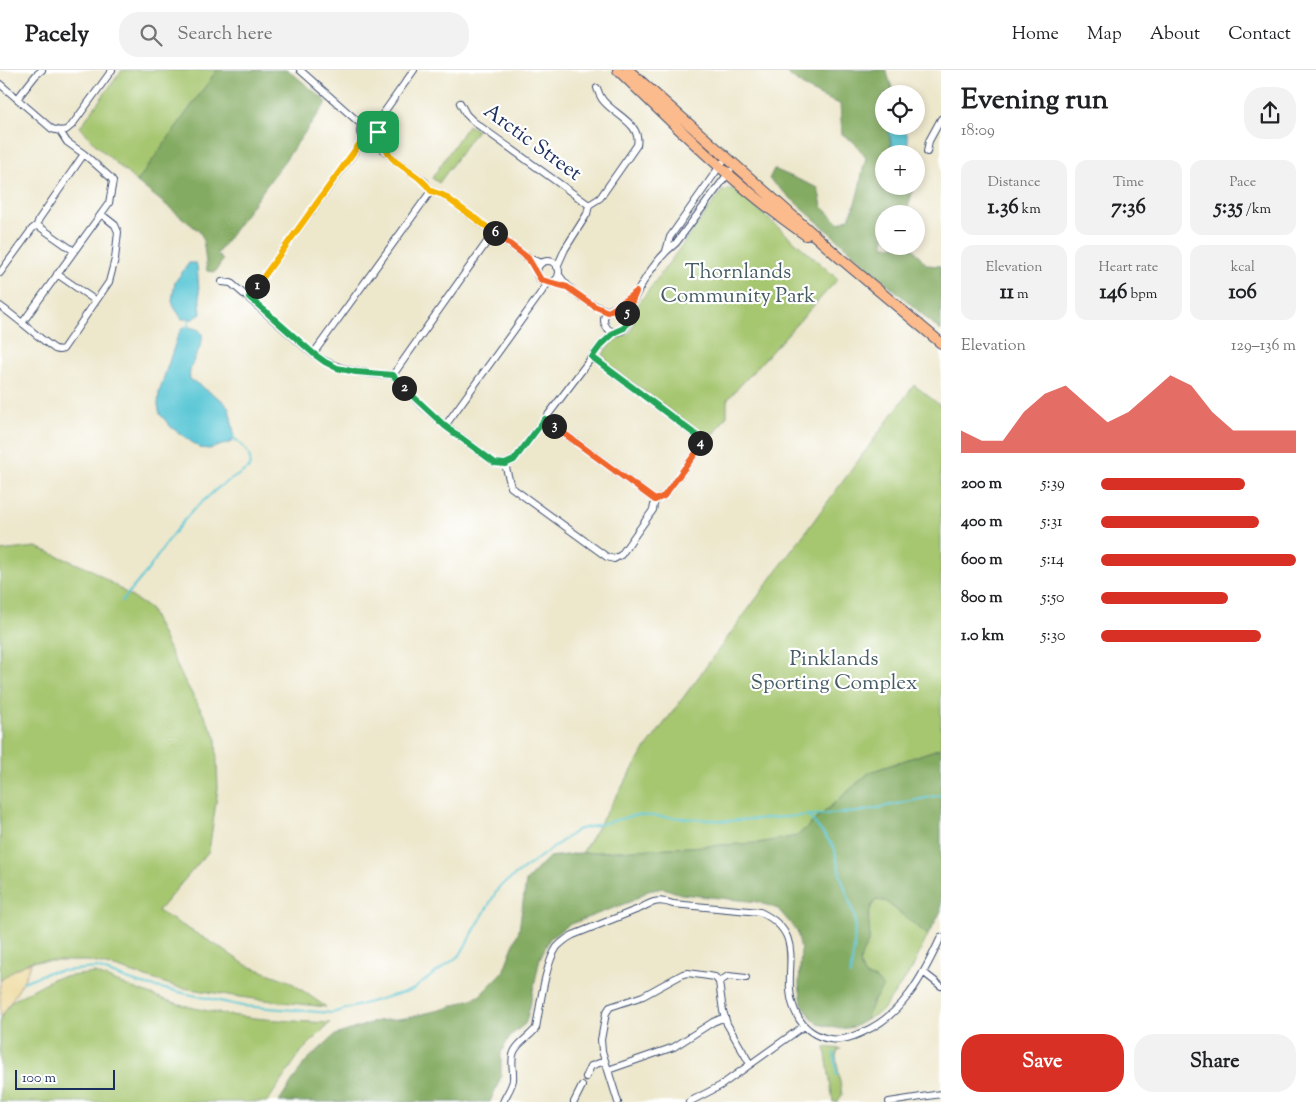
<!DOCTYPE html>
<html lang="en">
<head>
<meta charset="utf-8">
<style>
  :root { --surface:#fff; --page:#f2f2f2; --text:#202124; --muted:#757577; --line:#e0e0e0; --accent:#d93025 }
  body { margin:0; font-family:"Sorts Mill Goudy",serif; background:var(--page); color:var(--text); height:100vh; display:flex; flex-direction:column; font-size:19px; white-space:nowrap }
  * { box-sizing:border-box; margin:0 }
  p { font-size:16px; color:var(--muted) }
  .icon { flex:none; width:28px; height:28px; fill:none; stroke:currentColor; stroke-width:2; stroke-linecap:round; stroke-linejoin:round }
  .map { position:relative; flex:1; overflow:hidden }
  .side { display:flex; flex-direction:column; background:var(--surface); width:375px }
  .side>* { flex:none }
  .controls { position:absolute; left:875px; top:15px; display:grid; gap:10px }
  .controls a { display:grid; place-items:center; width:50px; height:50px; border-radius:50%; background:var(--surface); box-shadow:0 2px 8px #0003; font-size:25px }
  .scale { position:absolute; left:15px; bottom:12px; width:100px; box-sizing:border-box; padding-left:5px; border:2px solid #1b2f5e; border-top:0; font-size:14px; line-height:18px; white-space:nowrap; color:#1b2f5e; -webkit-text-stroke:4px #fff; paint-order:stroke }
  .pin { position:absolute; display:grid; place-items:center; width:42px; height:42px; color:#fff; margin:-21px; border-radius:10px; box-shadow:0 2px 8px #0006 }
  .km { position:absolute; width:25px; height:25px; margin:-12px; border-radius:50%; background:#222; color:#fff; font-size:14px; line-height:25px; text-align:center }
  .round { display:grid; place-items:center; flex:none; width:52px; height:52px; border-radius:20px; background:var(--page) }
  .headline { display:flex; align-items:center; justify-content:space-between; height:85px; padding:0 20px }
  h1 { font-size:28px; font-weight:700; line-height:38px }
  .metrics { display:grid; grid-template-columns:repeat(3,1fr); gap:8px; height:85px; padding:5px 20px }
  .metrics div { display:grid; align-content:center; border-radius:12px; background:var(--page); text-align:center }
  .metrics b { font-size:21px; font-weight:700 }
  .metrics small { font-size:14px; font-weight:400 }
  .metrics p { font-size:14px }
  .chart { height:140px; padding:10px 20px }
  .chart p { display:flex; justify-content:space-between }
  .chart svg { width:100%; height:90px; margin-top:5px; fill:var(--accent); opacity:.7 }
  .cta { display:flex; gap:10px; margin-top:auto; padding:10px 20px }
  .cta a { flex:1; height:58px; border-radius:20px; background:var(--accent); color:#fff; font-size:20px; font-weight:700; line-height:58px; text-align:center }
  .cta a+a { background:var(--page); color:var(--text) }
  ul { padding:0 20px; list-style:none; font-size:16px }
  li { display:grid; grid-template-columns:80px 60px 1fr; align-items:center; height:38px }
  li i { height:12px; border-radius:6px; background:var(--accent) }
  header { display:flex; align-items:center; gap:30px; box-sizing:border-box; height:70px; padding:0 25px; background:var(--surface); border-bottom:1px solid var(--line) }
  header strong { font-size:24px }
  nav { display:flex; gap:28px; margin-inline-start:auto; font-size:18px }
  .search { width:350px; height:45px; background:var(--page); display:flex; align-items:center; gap:12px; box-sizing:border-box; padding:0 18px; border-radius:20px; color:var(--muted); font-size:19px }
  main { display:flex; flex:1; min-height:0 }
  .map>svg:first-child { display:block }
</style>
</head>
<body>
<header>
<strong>Pacely</strong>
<div class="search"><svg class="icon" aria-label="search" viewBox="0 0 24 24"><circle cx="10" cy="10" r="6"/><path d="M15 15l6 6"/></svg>Search here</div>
<nav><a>Home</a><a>Map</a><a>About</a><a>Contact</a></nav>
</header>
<main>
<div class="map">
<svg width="941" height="1032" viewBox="0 0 941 1032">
  <rect width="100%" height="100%" fill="#fff"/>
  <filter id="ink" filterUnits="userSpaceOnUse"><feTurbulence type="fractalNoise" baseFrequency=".02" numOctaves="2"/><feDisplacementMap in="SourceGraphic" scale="10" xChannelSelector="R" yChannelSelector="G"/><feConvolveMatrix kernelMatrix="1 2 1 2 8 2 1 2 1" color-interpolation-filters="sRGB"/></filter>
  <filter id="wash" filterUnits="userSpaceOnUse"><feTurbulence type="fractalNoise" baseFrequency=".0096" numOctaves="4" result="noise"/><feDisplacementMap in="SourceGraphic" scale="20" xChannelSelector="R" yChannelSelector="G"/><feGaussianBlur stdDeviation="1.12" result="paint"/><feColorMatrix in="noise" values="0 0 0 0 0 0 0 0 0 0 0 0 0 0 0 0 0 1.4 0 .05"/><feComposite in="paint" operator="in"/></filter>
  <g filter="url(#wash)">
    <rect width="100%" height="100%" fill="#ede7cc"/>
    <path fill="#a6c66f" stroke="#607a66" d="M122,0H217L137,112L96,75L80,57Z
      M468,55L477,60L439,113L432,108Z
      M727,119H734L838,209L727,330V345L715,363L700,362L605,292L607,290L603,285C607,276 615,270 623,266C625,265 629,264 630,262C634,259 634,242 637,236L722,121Z
      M914,315L941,336V678L870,702L797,766L759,773L582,783L643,682Z
      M36,477L92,500L150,539L181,604L216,667L218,718L209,781L158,841L216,875L246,895L289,911L326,937L247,928L177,917L115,897L88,891H32L14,900L0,911V481Z
      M876,830L885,831L928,865L912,899L882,941L866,950L872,933L882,917L876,909L865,906C860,898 858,889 864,880C866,876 869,873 869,869C870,854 864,844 876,830Z
      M95,903C130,917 171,934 208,941C246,949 290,951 330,953L301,982L267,1032H0V949L12,931L54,908Z
      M825,977L841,979L838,980L836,986L842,1025L837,1032H833Z"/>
    <path fill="#84ab62" stroke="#506d60" d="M217,0H288L327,32L217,184L223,190L215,202L207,201L203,168L199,161L137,112Z
      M784,0H886L894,24H884V56H893C887,64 890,76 895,84H884V116H914L906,144H884V176H911L927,195L941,196V261L769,109L774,99L818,118L822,136L839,153L849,148C859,129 860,108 866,88L854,72L842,64L840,34C818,26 801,17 784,0Z
      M941,678V841L928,865L885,831L876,830C864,844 871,854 869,869C869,873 866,876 864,880C858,889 860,898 865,906L876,909L883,917L872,933L866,950L854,957L840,959L818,954L813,950L802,933L799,914L801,881L797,861L778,839L758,832L681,824L663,818L648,821L632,831L568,855L550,868L540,888L527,949L525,954L510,966L501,983V1007L490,1032H279L305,992L335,965L377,951L406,948L448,938L479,926L503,902L519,860L526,811L549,787L582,783L759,773L797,766L870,702Z"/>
    <path fill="#eeda9e" stroke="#84847e" d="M32,891L23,912L0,949V911L14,900Z"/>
    <path fill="#5cc7d6" stroke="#3c7b9a" d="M893,56L904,59C911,68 909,84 895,84C889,76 893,70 888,63Z
      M189,193H196L197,196L201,244L193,249H182L174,237L172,231L175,212Z
      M183,257C225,257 185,290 190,309L223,331L229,338L234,363L232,372L209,379L200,378L171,357L160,344L158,335L159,322L178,265Z"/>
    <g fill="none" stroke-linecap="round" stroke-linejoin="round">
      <path stroke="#5cc7d6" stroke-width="2" d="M188,260L189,250
        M122,531L148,500L172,465L192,441L219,417L248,399C256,385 241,375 232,366
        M808,745L834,777L840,804L855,848L854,879L850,905
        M23,912L49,902L97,898L138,913L242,936L332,943L412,920L460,885L499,817L577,760L636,745L727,751L858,742L941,725
        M834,983L837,1005"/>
    </g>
  </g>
  <g filter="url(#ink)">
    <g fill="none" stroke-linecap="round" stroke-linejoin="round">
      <g stroke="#3a4b6e" stroke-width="8">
        <path id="minor" d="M300,0L363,56
          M0,14L52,59L60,61
          M17,29L36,5L42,0
          M460,33L466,44L474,52L589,135
          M360 61a9 9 0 1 1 18 0a9 9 0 1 1-18 0Z
          M375,55L414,0
          M60,61L66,60L72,55L112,0
          M378,62L386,81
          M370,70L387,82L394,90L425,112L431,121L443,125L528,188L542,193
          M927,82L929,71L941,49
          M37,155L74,181
          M666,181L670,167L722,93
          M537 202a11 11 0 1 1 22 0a11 11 0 1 1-22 0Z
          M557,197L565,179L587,144L589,135L600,128L637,75C642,53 612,44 602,29C600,26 598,21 597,18
          M0,203L32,159L37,155L39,149L84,84
          M57,204L96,231
          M559,205C571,222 588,234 608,241
          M222,212L231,213L313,284C339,301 362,304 393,305C421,340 459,366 495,393L505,394L514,390L601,275L615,262
          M249,227L364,69
          M0,236C20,250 35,265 55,279L59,280L63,279L109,212L115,189L118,162L115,155L101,144
          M615,238L634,224
          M604 250a12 12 0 1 1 24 0a12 12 0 1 1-24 0Z
          M626,245C638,219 653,191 676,173L730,101
          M23,252L109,133L113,111L111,108L84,84L67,72L60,61
          M313,284L431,121
          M393,305L494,162
          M545,349L655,430
          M445,356L548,213
          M505,394L511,417L607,487L614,489L621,485L653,440L655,430L664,426L698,380L701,372L696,365L592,287
          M923,902L941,916
          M719,912L728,906L746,908
          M608,1000L674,977L713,952L725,947
          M586,1007L591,996L605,991
          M503,1032C506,1025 512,1017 513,1010C514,1000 510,991 514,982C518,972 530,967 536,958C540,937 545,894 557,877C562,872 567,868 573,865L641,838C653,831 660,829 673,834L760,842C813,867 776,906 797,945C803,958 816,967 830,969C842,971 852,967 863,962C903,945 923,906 941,867
          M574,1032L582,1016
          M618,1032L602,981L601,970L606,943L610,937L643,926L683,904L688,903L715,907L719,912L723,941L727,954L750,994
          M689,1032L720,1016L804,956
          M889,1032L941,1024"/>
      </g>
      <g stroke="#3a4b6e" stroke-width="12">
        <path id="trunk" d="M618,0C678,58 737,118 806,165
          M628,0L840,188L941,273"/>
      </g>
      <use href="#minor" stroke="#fff" stroke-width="6"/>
      <use href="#trunk" stroke="#fbbb8d" stroke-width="10"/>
    </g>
  </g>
  <g fill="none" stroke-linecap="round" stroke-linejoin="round" filter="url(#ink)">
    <g stroke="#fff" stroke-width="10">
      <path id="split-1" d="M257,216L358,76L364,69H373L378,62"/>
    </g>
    <g stroke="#fff" stroke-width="10">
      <path id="split-2" d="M257,216L249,227L314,284L325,292L337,298L356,302L393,305L404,318"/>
    </g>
    <g stroke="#fff" stroke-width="10">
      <path id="split-3" d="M404,318L445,356L495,393L505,394L514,390L545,349L554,356"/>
    </g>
    <g stroke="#fff" stroke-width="10">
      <path id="split-4" d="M554,356L655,430L664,426L698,380L700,373"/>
    </g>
    <g stroke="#fff" stroke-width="10">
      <path id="split-5" d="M627,243L628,252L624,258L615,262L601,275L592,287L696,365L700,373"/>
    </g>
    <g stroke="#fff" stroke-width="10">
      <path id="split-6" d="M495,163L528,188L541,210L567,217L594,236L608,242L615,238L636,222L627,243"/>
    </g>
    <g stroke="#fff" stroke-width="10">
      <path id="split-7" d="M378,62C383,72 386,83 394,90C407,101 422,107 431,121L443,125L495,163"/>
    </g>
    <use href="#split-1" stroke="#f5b400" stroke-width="6"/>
    <use href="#split-2" stroke="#22a559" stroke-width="6"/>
    <use href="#split-3" stroke="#22a559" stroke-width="6"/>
    <use href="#split-4" stroke="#f0652b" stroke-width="6"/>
    <use href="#split-5" stroke="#22a559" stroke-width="6"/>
    <use href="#split-6" stroke="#f0652b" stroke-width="6"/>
    <use href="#split-7" stroke="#f5b400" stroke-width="6"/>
  </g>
  <g text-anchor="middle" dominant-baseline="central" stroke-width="4.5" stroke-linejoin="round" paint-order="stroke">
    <g font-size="21" fill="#1b2f5e" stroke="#fff">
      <text transform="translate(532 73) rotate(36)">Arctic Street</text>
    </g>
    <g font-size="21" fill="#455c63" stroke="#fff">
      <text x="738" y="203">Thornlands<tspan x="738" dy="24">Community Park</tspan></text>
      <text x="834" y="590">Pinklands<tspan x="834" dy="24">Sporting Complex</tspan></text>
    </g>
  </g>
</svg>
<div class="controls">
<a><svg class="icon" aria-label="locate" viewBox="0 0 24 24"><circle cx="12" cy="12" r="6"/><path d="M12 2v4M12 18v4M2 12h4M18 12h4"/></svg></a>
<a>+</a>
<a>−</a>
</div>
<div class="scale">100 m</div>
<div class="pin" style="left:378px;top:62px;background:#1e9e55"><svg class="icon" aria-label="arrive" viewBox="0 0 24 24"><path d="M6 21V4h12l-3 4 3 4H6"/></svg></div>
<b class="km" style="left:257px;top:216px">1</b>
<b class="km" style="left:404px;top:318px">2</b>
<b class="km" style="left:554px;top:356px">3</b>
<b class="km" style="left:700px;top:373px">4</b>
<b class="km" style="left:627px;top:243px">5</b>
<b class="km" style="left:495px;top:163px">6</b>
</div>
<section class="side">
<div class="headline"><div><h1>Evening run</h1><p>18:09</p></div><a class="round"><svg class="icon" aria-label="share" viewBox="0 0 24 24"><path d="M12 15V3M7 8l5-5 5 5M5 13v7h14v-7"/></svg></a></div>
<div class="metrics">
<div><p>Distance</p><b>1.36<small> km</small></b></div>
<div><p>Time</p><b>7:36</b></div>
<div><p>Pace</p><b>5:35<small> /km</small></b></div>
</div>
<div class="metrics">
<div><p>Elevation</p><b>11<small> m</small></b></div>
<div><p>Heart rate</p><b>146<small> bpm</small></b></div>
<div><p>kcal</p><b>106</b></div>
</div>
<div class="chart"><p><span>Elevation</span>129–136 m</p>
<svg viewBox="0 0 160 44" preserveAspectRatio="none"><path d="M0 44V33L10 38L20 38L30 24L40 15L50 11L60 20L70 29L80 24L90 15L100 6L110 11L120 24L130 33L140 33L150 33L160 33V44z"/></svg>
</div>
<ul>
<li><b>200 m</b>5:39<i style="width:74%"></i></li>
<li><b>400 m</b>5:31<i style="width:81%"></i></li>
<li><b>600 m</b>5:14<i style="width:100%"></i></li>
<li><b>800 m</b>5:50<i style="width:65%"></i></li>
<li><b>1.0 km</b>5:30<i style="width:82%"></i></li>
</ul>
<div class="cta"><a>Save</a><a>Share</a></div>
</section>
</main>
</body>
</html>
